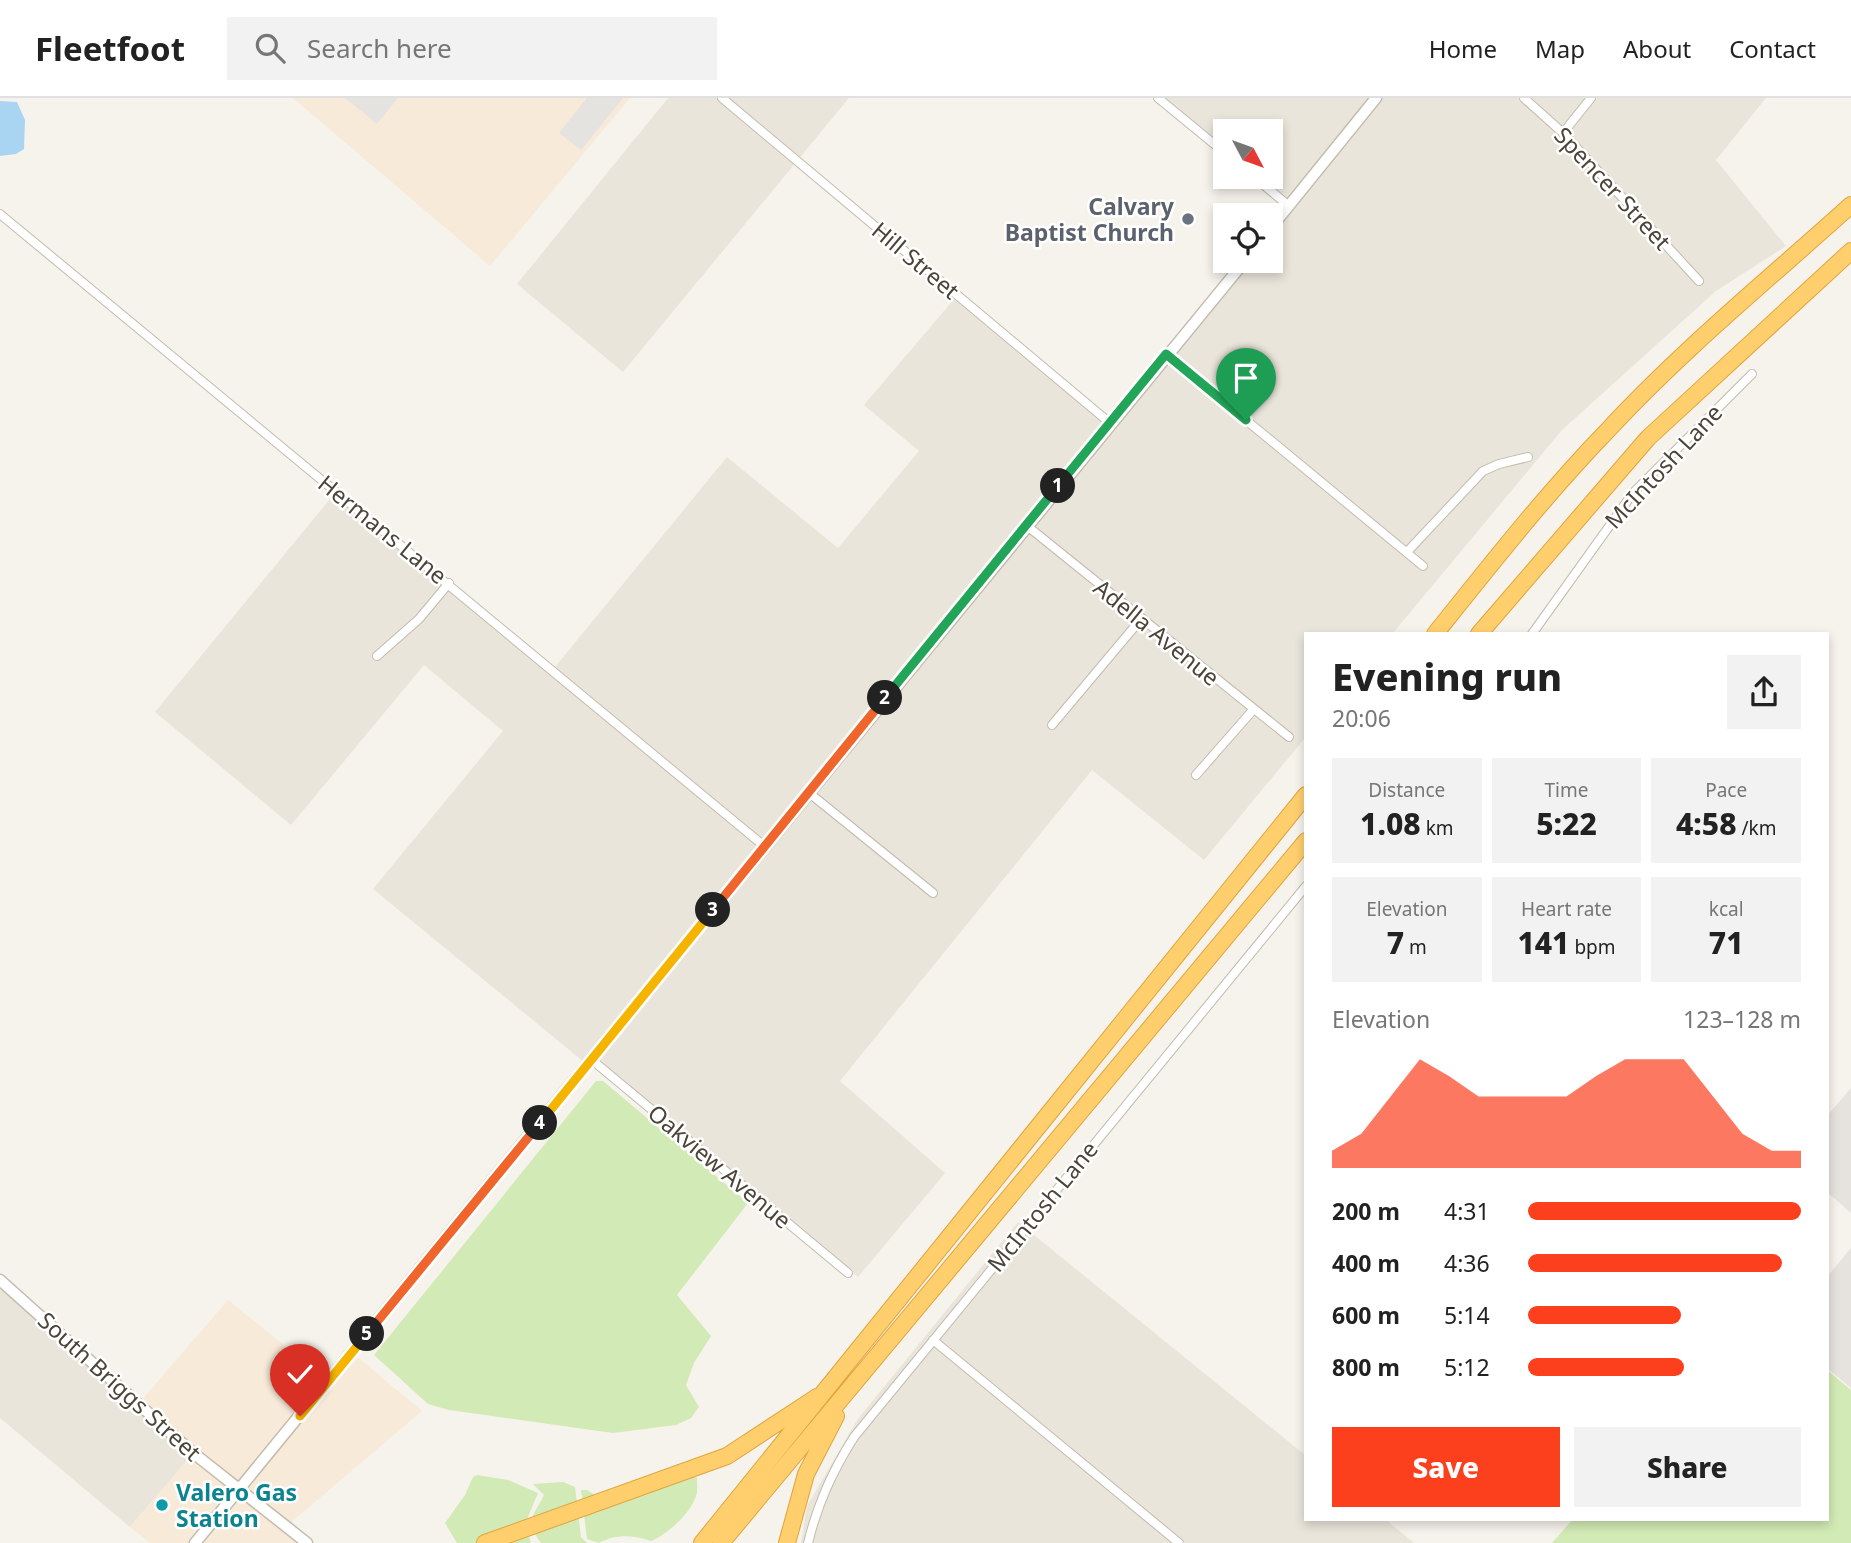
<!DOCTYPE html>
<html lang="en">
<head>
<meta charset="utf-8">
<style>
  :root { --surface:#fff; --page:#f2f2f2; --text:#222; --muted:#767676; --line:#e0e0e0; --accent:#fc3f1d }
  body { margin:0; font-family:"Noto Sans",sans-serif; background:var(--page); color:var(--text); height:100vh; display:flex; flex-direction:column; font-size:26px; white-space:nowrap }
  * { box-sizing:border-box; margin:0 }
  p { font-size:23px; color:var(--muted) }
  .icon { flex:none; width:38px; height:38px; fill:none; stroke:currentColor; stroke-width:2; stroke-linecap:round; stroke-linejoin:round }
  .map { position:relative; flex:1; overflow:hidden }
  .panel { position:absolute; left:1304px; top:534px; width:525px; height:889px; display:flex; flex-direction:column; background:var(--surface); border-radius:0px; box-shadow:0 4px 10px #0003 }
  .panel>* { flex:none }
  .needle { width:46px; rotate:131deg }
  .tools { position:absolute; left:1213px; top:21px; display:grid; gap:14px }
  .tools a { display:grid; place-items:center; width:70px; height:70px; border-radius:0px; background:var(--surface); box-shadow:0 4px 10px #0003; font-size:35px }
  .pin { position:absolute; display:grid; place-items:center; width:60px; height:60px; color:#fff; margin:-72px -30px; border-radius:50% 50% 50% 0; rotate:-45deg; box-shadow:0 0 7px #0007 }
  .pin .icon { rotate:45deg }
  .km { position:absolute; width:35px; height:35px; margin:-18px; border-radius:50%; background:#222; color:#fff; font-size:19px; line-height:35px; text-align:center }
  .round { display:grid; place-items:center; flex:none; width:74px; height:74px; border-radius:0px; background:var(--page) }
  .head { display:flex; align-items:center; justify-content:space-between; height:119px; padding:0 28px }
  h1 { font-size:38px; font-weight:800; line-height:52px }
  .metrics { display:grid; grid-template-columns:repeat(3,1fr); gap:10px; height:119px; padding:7px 28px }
  .metrics div { display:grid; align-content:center; border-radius:0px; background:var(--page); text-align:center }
  .metrics b { font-size:30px; font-weight:800 }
  .metrics small { font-size:19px; font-weight:400 }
  .metrics p { font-size:19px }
  .chart { height:196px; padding:14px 28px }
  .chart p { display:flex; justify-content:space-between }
  .chart svg { width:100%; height:126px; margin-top:7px; fill:var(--accent); opacity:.7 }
  .button { display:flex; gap:14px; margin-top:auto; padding:14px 28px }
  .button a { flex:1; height:80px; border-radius:0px; background:var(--accent); color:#fff; font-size:28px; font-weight:800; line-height:80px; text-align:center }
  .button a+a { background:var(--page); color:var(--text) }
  ul { padding:0 28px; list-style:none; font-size:23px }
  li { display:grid; grid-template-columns:112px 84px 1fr; align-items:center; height:52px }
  li i { height:18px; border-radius:9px; background:var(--accent) }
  header { display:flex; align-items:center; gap:42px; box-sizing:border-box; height:98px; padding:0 35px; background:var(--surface); border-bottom:2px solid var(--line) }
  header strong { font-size:33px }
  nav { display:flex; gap:38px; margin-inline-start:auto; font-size:24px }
  .search { width:490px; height:63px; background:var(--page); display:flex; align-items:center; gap:18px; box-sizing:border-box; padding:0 24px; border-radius:0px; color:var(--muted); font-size:26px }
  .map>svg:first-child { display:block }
</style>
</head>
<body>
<header>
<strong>Fleetfoot</strong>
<div class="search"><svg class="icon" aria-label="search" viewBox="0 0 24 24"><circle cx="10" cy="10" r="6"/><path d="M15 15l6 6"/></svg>Search here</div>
<nav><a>Home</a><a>Map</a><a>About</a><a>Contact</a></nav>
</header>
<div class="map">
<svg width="1851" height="1445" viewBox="0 0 1851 1445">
  <rect width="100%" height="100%" fill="#f6f3ec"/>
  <path fill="#eae5da" d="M668,0H849L623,274L517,186Z
    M1164,0H1373L1288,102L1261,79H1270V33H1225V50Z
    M1382,0H1766L1716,62L1786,148L1716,193L1562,332L1393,535L1306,536L1305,640L1204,762L1092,672L840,983L945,1075L858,1179L597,962L1249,163H1270L1271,137Z
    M955,200L1105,326L763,742L555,569L727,359L838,450L919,353L864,307Z
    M334,396L760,748L584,964L373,791L503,633L424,567L291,727L155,614Z
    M1018,1124L1305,1357L1306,1421H1385L1414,1445H801L807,1408L857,1322Z
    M3,1189L191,1358L130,1429L0,1320V1193Z"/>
  <path fill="#f7ead8" d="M293,0H630L490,168Z
    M228,1202L326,1281L349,1252L422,1313L282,1432L299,1445H150L130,1429L195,1353L140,1304Z"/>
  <path fill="#e6e2dd" d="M1851,990V1115L1827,1094V1018Z
    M1851,1150V1290L1827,1270V1179Z"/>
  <path fill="#d2eab5" d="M596,983H603L748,1105L677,1197L711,1238L694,1265L686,1287L699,1309L691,1320L676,1327L613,1335L449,1312L428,1306L374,1257Z
    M1827,1272L1851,1292V1445H1552L1573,1421H1827Z
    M685,1375L697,1380C697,1385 698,1393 696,1398C690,1416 668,1436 651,1443C634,1437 615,1436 599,1445L587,1441L581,1392H587L607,1405Z
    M477,1377L508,1382L538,1395L525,1426L531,1445H457L445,1425L465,1397L473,1379Z
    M563,1384L575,1389L581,1439L587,1445H541C524,1422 532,1421 544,1397L533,1386Z"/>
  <path fill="#e5e3e0" d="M345,0H398L377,26Z
    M587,0H623L581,52L559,35Z"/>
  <path fill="#a9d4f2" d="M0,3L17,4L25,22L24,51L16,56L0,58Z"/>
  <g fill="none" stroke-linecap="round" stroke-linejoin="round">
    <g stroke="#c2bbae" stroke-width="10">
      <path id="minor" d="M722,0L1110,325
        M1158,0L1225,55
        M1524,0L1563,35L1699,183
        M1563,35L1591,0
        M1254,79L1289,108
        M0,116L764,748
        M1166,256L1423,468
        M1026,427L1289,639
        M1407,454L1483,373L1499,366L1528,359
        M1532,536L1633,395L1752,276
        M377,558L419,521L449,485
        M1052,627L1141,521
        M1196,677L1253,612
        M808,694L933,795
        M592,962L848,1175
        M933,1242L1179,1445
        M808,1445C818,1405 832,1374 854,1339L1306,788"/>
    </g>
    <g stroke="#c2bbae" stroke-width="13">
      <path id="tertiary" d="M1270,131L1376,0
        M0,1182L192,1354L307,1445
        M195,1445L1245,163"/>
    </g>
    <g stroke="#e0a43c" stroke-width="18">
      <path id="motorway" d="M1435,536C1491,466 1546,396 1608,332C1683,251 1769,181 1851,107
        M1479,536L1648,340L1851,153
        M485,1445L727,1358L817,1299
        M702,1445L1306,697
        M721,1445L1306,743
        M787,1445L806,1376L836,1318"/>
    </g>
    <use href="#minor" stroke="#fff" stroke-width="8"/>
    <use href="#tertiary" stroke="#fff" stroke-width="10"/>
    <use href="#motorway" stroke="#ffcf6e" stroke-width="16"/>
  </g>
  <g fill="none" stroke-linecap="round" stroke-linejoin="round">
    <g stroke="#fff" stroke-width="14">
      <path id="split-1" d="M1058,388L1166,256L1246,322"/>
    </g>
    <g stroke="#fff" stroke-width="14">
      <path id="split-2" d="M885,600L1058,388"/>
    </g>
    <g stroke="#fff" stroke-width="14">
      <path id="split-3" d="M713,812L885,600"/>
    </g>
    <g stroke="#fff" stroke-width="14">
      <path id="split-4" d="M540,1025L713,812"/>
    </g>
    <g stroke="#fff" stroke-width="14">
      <path id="split-5" d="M367,1236L540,1025"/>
    </g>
    <g stroke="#fff" stroke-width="14">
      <path id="split-6" d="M300,1318L367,1236"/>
    </g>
    <use href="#split-1" stroke="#22a559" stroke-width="9"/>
    <use href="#split-2" stroke="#22a559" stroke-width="9"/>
    <use href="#split-3" stroke="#f0652b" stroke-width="9"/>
    <use href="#split-4" stroke="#f5b400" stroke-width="9"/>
    <use href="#split-5" stroke="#f0652b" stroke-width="9"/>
    <use href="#split-6" stroke="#f5b400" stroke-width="9"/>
  </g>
  <circle fill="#6b7280" stroke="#fff" stroke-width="2.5" cx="1188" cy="121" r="7"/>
  <circle fill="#0f9aa8" stroke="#fff" stroke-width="2.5" cx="162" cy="1407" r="7"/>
  <g text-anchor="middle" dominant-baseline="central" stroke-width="5" stroke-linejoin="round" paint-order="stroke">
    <g font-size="23" fill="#4b4439" stroke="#fff">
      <text transform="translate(1613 90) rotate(47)">Spencer Street</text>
      <text transform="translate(916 162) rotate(40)">Hill Street</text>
      <text transform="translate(1663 368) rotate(-47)">McIntosh Lane</text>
      <text transform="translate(383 431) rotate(39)">Hermans Lane</text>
      <text transform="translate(1157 534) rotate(39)">Adella Avenue</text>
      <text transform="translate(720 1068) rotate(40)">Oakview Avenue</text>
      <text transform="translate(1042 1108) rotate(-51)">McIntosh Lane</text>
      <text transform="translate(120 1288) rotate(42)">South Briggs Street</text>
    </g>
    <g font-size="23" font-weight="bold" fill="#5b616d" stroke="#fff" text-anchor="end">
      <text x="1174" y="108">Calvary<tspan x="1174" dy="26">Baptist Church</tspan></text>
    </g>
    <g font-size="23" font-weight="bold" fill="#0d838f" stroke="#fff" text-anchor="start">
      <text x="176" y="1394">Valero Gas<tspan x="176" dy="26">Station</tspan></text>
    </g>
  </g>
</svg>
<div class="tools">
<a><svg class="needle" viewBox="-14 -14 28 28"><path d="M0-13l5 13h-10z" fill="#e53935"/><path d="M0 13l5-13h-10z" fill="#767676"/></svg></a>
<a><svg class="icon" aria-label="locate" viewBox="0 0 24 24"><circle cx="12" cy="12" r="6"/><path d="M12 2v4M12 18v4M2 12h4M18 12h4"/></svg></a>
</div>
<div class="pin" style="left:1246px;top:322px;background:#1e9e55"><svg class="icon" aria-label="arrive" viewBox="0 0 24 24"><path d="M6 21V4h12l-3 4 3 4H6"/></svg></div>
<div class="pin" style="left:300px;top:1318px;background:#d93025"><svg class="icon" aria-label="check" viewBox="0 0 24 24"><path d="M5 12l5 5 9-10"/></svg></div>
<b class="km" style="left:1058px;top:388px">1</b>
<b class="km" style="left:885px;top:600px">2</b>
<b class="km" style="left:713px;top:812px">3</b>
<b class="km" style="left:540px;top:1025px">4</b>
<b class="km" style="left:367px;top:1236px">5</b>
<section class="panel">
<div class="head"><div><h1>Evening run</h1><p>20:06</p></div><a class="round"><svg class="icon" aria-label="share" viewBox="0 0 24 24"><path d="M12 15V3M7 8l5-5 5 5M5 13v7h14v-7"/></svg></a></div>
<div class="metrics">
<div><p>Distance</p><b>1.08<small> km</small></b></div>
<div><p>Time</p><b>5:22</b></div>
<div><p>Pace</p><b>4:58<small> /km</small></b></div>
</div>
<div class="metrics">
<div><p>Elevation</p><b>7<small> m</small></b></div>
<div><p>Heart rate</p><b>141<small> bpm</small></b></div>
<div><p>kcal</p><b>71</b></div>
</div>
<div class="chart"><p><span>Elevation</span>123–128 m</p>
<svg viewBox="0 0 160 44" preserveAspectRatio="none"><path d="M0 44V38L10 32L20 19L30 6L40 12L50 19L60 19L70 19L80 19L90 12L100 6L110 6L120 6L130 19L140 32L150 38L160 38V44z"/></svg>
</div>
<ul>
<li><b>200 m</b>4:31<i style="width:100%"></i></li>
<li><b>400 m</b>4:36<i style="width:93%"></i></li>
<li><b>600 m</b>5:14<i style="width:56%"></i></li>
<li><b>800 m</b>5:12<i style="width:57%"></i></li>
</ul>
<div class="button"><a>Save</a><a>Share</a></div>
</section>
</div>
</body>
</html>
